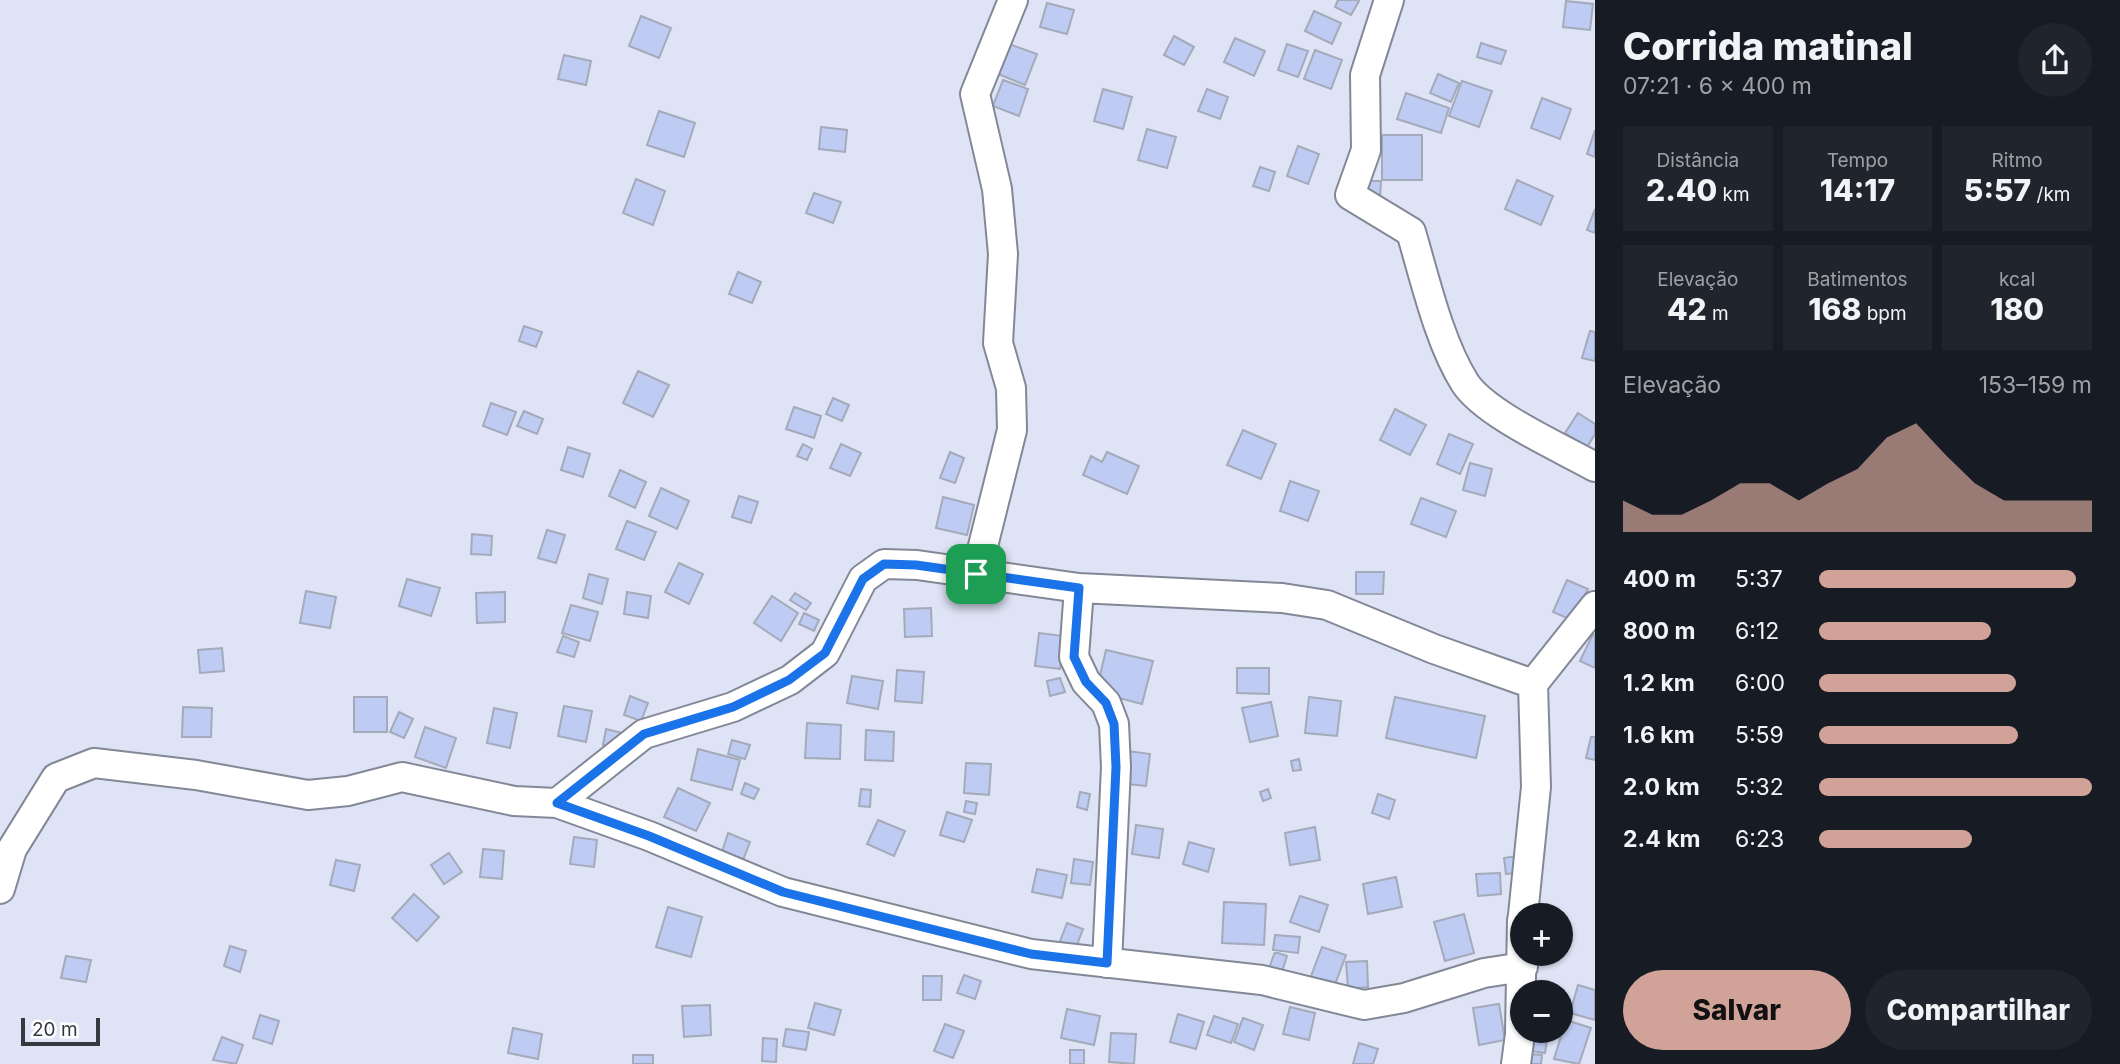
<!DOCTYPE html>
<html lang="pt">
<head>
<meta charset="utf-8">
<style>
  :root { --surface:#171b24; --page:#20242c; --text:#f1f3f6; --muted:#9ea1a6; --accent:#d1a398 }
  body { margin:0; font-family:Inter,sans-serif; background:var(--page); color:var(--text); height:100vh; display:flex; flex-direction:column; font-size:26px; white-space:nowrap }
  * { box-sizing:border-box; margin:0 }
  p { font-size:23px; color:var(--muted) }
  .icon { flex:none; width:38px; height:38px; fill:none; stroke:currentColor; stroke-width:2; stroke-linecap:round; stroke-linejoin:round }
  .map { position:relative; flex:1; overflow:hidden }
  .details { display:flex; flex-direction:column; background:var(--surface); width:525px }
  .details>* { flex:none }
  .fabs { position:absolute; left:1510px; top:903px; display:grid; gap:14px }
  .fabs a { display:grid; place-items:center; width:63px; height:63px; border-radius:50%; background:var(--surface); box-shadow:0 2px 5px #0004; font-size:35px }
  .scale { position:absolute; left:21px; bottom:18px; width:79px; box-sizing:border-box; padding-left:7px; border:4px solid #35383e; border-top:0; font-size:19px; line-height:24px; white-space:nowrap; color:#35383e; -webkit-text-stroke:5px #fff; paint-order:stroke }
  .pin { position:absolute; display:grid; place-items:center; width:60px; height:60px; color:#fff; margin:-30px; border-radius:14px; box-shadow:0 4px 10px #0006 }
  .round { display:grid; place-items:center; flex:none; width:74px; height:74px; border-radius:37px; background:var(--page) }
  .head { display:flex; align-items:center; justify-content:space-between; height:119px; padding:0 28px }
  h1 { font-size:38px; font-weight:800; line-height:52px }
  .metrics { display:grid; grid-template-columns:repeat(3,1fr); gap:10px; height:119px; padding:7px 28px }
  .metrics div { display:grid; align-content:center; border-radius:0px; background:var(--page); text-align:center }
  .metrics b { font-size:30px; font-weight:800 }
  .metrics small { font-size:19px; font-weight:400 }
  .metrics p { font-size:19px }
  .chart { height:196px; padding:14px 28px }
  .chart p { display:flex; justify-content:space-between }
  .chart svg { width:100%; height:126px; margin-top:7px; fill:var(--accent); opacity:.7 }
  .button { display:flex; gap:14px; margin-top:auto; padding:14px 28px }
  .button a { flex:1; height:80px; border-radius:42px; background:var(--accent); color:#111; font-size:28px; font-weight:800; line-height:80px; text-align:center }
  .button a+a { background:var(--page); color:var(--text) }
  ul { padding:0 28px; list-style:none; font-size:23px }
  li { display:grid; grid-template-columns:112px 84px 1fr; align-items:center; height:52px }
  li i { height:18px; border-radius:9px; background:var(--accent) }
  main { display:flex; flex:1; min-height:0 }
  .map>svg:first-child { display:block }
</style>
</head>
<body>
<main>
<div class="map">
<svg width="1595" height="1064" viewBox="0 0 1595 1064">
  <rect width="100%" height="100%" fill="#dee4f5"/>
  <path fill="#becbf3" stroke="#a4aab9" stroke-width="2" d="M1338,0H1356L1359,1L1351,15L1335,7Z
    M1566,1L1593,4L1590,30L1563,27Z
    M1047,3L1074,10L1067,34L1040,27Z
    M1314,11L1341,23L1332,44L1305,31Z
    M641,16L671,28L659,58L629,46Z
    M1174,36L1194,47L1184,65L1164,55Z
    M1235,38L1265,51L1254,76L1224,62Z
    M1481,43L1506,51L1501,64L1477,57Z
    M1009,44L1037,54L1025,85L998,74Z
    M1287,44L1308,51L1298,77L1278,70Z
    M1315,50L1342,60L1331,89L1304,79Z
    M564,55L591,61L586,85L558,79Z
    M1438,74L1459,83L1451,102L1430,93Z
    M1003,80L1028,89L1019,116L993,106Z
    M1462,81L1492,91L1479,127L1449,116Z
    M1103,89L1132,97L1123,129L1094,121Z
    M1207,89L1228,97L1220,119L1198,111Z
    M1406,93L1449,108L1441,133L1397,119Z
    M1542,98L1571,109L1560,139L1531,128Z
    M659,111L695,123L684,157L647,145Z
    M821,127L847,130L845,152L819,149Z
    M1147,129L1176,137L1167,168L1138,160Z
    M1595,130V157L1587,154Z
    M1382,135H1422V180H1382Z
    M1298,146L1319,154L1308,184L1287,176Z
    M1260,167L1275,172L1269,191L1253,186Z
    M636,179L665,191L653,225L623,213Z
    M1517,180L1553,196L1541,225L1505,209Z
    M1366,181H1381L1380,199L1365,198Z
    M814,193L841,202L833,223L806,213Z
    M1595,209V233L1587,230Z
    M738,272L761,282L752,303L729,294Z
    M524,326L542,332L536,347L519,341Z
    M1590,331L1595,332V361L1582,358Z
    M638,371L669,385L653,417L623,403Z
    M833,398L849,405L842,421L826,414Z
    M491,403L516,412L507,435L483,426Z
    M794,407L821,416L814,438L786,429Z
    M1395,409L1426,425L1410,455L1380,440Z
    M524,411L543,419L537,434L517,426Z
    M1578,413L1595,424V434L1587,447L1565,433Z
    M1243,430L1276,444L1261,479L1227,465Z
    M1449,434L1473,444L1460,474L1437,464Z
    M803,444L812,449L807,460L797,456Z
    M841,444L861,453L850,476L830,468Z
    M568,447L590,454L583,477L561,470Z
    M950,452L964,458L955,483L940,478Z
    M1107,452L1139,466L1127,494L1083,475L1091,456L1102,462Z
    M1470,463L1492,469L1485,496L1463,490Z
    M620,470L646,482L635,508L609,496Z
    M1290,481L1319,491L1308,521L1280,511Z
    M661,488L689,501L677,529L649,516Z
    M739,496L758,502L751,523L732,517Z
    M943,497L974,505L967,535L936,528Z
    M1421,498L1456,511L1446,537L1411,524Z
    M627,521L656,532L644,560L616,549Z
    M547,530L565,535L556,563L538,558Z
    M472,534L492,536L491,555L471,554Z
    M679,563L703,574L689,604L665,592Z
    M1356,572H1384L1383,594H1356Z
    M589,574L608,579L602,604L583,598Z
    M407,579L440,588L431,616L399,606Z
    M1567,580L1588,589L1574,621L1553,612Z
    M306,591L336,597L330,628L300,623Z
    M505,592V622L477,623L476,593Z
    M627,592L651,596L648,618L624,614Z
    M795,593L811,603L806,610L790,600Z
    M772,596L798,613L781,641L754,623Z
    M571,605L598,612L590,641L562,633Z
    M931,608L932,636L905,637L904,609Z
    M804,613L819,620L814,631L799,624Z
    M1039,633L1064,636L1060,669L1035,666Z
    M1593,634L1595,635V668L1580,661Z
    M563,636L579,642L574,657L557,652Z
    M222,648L224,671L200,673L198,650Z
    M1106,650L1153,661L1142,704L1096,692Z
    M1237,668H1269V694L1237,693Z
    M897,670L924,672L922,703L895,701Z
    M852,676L883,681L878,709L847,703Z
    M1060,678L1065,692L1050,696L1047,681Z
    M630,696L648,703L641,721L624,715Z
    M354,697H387V732H354Z
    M1309,697L1341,701L1337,736L1305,733Z
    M1395,697L1485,716L1476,758L1386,738Z
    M1271,702L1278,736L1250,742L1242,708Z
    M564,706L592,711L586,742L558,736Z
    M183,707L212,708L211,737H182Z
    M494,708L517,713L510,748L487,743Z
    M399,712L413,719L404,738L390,732Z
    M807,723L841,725L840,759L805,758Z
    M425,727L456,738L446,768L415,757Z
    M606,729L622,733L619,748L603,745Z
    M866,730L894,732L893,761L865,760Z
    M1591,737H1595V760L1586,758Z
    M732,740L750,745L745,759L728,754Z
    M698,749L740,760L732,790L691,780Z
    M1121,750L1150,754L1146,786L1117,783Z
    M1299,759L1301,770L1293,771L1291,761Z
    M966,763L991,764L989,795L964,793Z
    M745,783L759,789L754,799L741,794Z
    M678,788L710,803L696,831L664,817Z
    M861,789L871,790L870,807L859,806Z
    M1268,789L1271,798L1263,801L1260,792Z
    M1080,792L1090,794L1087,810L1077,807Z
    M1378,794L1395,800L1389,819L1372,813Z
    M966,801L977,803L975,814L964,812Z
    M947,812L972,820L964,842L940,835Z
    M878,820L905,831L894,856L867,844Z
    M1136,825L1163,829L1159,858L1132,854Z
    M1315,827L1320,860L1290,865L1285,833Z
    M728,833L750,842L743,860L722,852Z
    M574,837L597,840L594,867L570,864Z
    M1189,842L1214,849L1208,872L1183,864Z
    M483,849L504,851L502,879L480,877Z
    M449,853L462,872L444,884L431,865Z
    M1517,856L1520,872L1506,874L1504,858Z
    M1074,859L1093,862L1090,885L1071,883Z
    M336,860L360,865L354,891L330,885Z
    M1037,869L1067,875L1062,898L1032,892Z
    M1500,873L1501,894L1478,896L1476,874Z
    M1396,877L1402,907L1368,914L1363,884Z
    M414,894L439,917L417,941L392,918Z
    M1300,896L1328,905L1319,932L1290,922Z
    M1224,902L1266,904L1264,945L1222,943Z
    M668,907L702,917L691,957L656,947Z
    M1464,914L1474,953L1445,961L1434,922Z
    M1067,923L1083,929L1075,950L1059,944Z
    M1275,935L1300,937L1298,953L1273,950Z
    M230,946L246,951L240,972L224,966Z
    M1322,947L1346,955L1334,987L1310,979Z
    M1275,952L1287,956L1282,972L1269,968Z
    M66,956L91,960L86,982L61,978Z
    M1367,961L1368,987L1348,989L1346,962Z
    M964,975L981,981L975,999L957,993Z
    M923,976H942L941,1000H923Z
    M1578,985L1595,990V1020L1570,1013Z
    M815,1003L841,1010L834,1035L808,1028Z
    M1499,1004L1505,1040L1479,1045L1473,1008Z
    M710,1005L711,1035L684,1037L682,1006Z
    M1290,1007L1315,1013L1309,1040L1283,1034Z
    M1067,1009L1100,1016L1094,1045L1061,1038Z
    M1178,1014L1204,1022L1196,1049L1170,1042Z
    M260,1015L279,1021L272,1044L253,1038Z
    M1214,1016L1238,1024L1231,1043L1207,1035Z
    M1243,1018L1263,1025L1254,1050L1234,1042Z
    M1566,1020L1591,1028L1579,1064L1554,1059Z
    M945,1024L964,1031L953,1058L934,1051Z
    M513,1028L542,1034L538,1059L508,1053Z
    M786,1029L809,1032L806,1050L783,1046Z
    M1534,1031H1548L1545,1053L1531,1051Z
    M1111,1033L1136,1034L1134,1064L1109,1062Z
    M222,1037L243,1045L236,1064L213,1060Z
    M763,1038L777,1039L776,1062L762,1061Z
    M1359,1043L1378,1049L1373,1064H1353Z
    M1070,1050H1084V1064H1070Z
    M1530,1054L1542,1055L1541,1064H1529Z
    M633,1055H653V1064H633Z"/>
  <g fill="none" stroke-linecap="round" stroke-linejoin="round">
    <g stroke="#838897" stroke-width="32">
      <path id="minor" d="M1389,0L1365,75L1366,150L1350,195L1411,232C1425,279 1439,342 1465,383C1485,414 1561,448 1595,467
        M976,574L1012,430L1011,388L998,343L1003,254L997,189L975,94L1013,0
        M1079,588L1074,657L1086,682L1106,703L1114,724L1116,767L1107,963
        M557,803L649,836L783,892L1031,954L1262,980L1364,1005L1404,998L1484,973L1523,967
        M0,889L12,849L56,778L94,763L196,775L308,795L348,791L402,777L514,801L557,803L644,734L733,707L790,680L825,653L863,579L884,564L917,565L1079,588L1282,598L1327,605L1434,649L1533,684
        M1523,915L1536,787L1533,684L1595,606
        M1516,1064L1520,1034L1522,920"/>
    </g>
    <use href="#minor" stroke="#fff" stroke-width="28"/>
  </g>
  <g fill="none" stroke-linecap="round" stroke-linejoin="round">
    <g stroke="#fff" stroke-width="14">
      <path id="route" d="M884,564L916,565L1079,588L1074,657L1086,682L1106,703L1114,724L1116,767L1107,963L1031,954L783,892L649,836L557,803L644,734L733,707L789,680L825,653L863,579Z"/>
    </g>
    <use href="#route" stroke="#1a73e8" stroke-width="9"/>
  </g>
</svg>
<div class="fabs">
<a>+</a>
<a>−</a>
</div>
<div class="scale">20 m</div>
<div class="pin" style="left:976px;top:574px;background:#1e9e55"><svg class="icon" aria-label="arrive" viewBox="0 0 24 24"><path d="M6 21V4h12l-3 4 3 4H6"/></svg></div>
</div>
<section class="details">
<div class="head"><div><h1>Corrida matinal</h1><p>07:21 · 6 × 400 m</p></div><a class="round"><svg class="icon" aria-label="share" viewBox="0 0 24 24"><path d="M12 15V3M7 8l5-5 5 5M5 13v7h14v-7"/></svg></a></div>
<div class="metrics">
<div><p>Distância</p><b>2.40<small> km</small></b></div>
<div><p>Tempo</p><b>14:17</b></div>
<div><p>Ritmo</p><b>5:57<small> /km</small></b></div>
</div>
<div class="metrics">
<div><p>Elevação</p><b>42<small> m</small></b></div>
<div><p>Batimentos</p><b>168<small> bpm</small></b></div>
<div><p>kcal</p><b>180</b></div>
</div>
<div class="chart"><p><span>Elevação</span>153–159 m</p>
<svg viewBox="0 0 160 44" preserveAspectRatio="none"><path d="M0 44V33L10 38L20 38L30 33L40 27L50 27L60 33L70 27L80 22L90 11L100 6L110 17L120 27L130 33L140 33L150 33L160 33V44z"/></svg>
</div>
<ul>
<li><b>400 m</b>5:37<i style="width:94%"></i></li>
<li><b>800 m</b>6:12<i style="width:63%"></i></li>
<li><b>1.2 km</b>6:00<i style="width:72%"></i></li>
<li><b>1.6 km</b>5:59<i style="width:73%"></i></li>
<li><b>2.0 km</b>5:32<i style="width:100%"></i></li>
<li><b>2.4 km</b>6:23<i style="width:56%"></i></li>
</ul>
<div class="button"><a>Salvar</a><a>Compartilhar</a></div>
</section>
</main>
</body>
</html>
